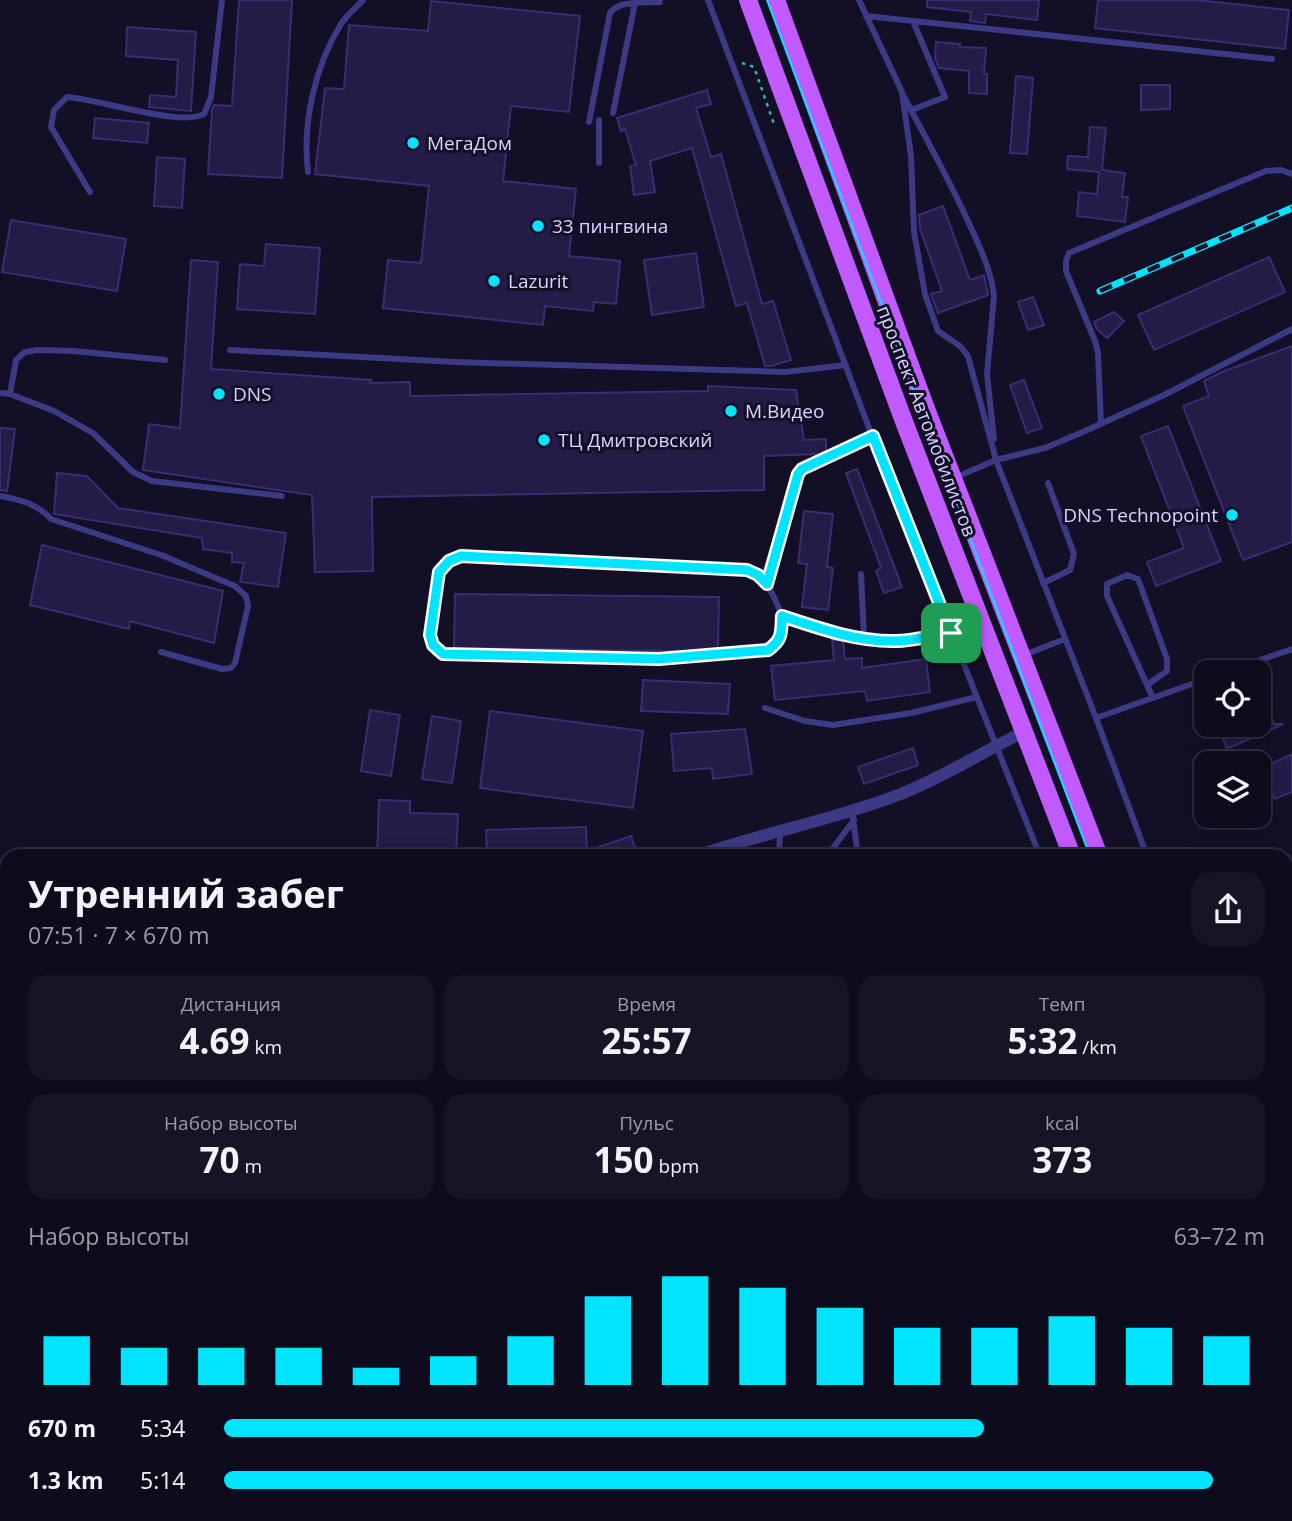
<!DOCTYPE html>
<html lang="ru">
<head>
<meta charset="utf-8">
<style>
  :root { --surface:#0e0b1c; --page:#171425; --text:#f1f3f6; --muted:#9b9ba3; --line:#2e2b3b; --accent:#00e5ff }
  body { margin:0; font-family:"Open Sans",sans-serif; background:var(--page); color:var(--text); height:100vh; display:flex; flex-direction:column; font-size:26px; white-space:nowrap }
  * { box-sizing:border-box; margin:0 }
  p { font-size:23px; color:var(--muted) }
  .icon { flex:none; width:38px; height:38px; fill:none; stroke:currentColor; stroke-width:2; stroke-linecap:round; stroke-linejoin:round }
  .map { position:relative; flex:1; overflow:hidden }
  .side { position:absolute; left:0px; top:849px; width:1293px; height:674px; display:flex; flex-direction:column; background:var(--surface); border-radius:21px 21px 0 0; box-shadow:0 4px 18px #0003,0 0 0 2px var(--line) }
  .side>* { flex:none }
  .controls { position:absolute; left:1194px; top:660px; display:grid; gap:14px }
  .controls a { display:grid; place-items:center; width:77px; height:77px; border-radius:14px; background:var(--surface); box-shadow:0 4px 18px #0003,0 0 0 2px var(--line); font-size:35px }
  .pin { position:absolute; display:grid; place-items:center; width:60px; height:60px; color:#fff; margin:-30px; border-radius:14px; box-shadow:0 4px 10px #0006 }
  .round { display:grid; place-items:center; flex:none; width:74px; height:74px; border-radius:21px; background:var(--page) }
  .head { display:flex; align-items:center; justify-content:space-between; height:119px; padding:0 28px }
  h1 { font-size:38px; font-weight:700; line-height:52px }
  .metrics { display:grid; grid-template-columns:repeat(3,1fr); gap:10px; height:119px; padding:7px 28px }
  .metrics div { display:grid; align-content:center; border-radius:18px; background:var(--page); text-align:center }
  .metrics b { font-size:35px; font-weight:700 }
  .metrics small { font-size:19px; font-weight:400 }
  .metrics p { font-size:19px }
  .chart { height:196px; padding:14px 28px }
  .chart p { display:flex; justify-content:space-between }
  .chart svg { width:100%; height:126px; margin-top:7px; stroke:var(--accent); stroke-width:6 }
  ul { padding:0 28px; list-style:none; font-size:23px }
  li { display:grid; grid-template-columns:112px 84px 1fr; align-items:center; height:52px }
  li i { height:18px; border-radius:9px; background:var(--accent) }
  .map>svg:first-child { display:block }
</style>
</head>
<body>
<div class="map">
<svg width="1292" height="1521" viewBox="0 0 1292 1521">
  <rect width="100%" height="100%" fill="#130f26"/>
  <path fill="#241b47" stroke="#3b2d73" stroke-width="2" d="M239,0H292L282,178L208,174L212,109L214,105L232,106Z
    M927,0H1039L1037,20L986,14L985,23L970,21L971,12L927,7Z
    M1098,0H1197L1289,10L1285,49L1095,28Z
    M431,1L580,16L569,112L511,106L503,181L576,189L569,256L620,261L616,304L594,302L593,311L545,306L543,325L383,308L388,260L421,263L429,186L315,174L325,88L344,89L349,25L428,31Z
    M127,27L196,32L191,111L149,107L150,95L176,97L178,60L126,56Z
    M936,42L960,44V47L986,48L984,74H987V94L969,93V71L939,68L935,58Z
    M1016,76L1033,78L1027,154L1010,153Z
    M1141,85H1170V109L1141,110Z
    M707,90L711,104L696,108L711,157L721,154L762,304L773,301L791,360L771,366H765L747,303L736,306L692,148L650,161L655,192L634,195L630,166L636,165L625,129L621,131L617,118Z
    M95,118L149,123L147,143L93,138Z
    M1090,127L1106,128L1102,170L1125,173L1122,197H1128L1125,222L1077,216L1079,192L1097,194L1099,172L1067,169L1068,156L1088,157Z
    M157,157L185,159L182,208L154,206Z
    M943,206L970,280L984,275L988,295L938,313L931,294L942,291L920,229L919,215Z
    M11,220L126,239L117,291L2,272Z
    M266,244L320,248L315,314L237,309L240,264L264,266Z
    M696,253L704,307L652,315L644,260Z
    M1269,257L1285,292L1154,350L1138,315Z
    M191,260L218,262L211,369L371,380L370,383L410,382V396L708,391V386L796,390L804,440L826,439V452L820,454L764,456V490L372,497L373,571L315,572L312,495L143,470L149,424L180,428Z
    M1033,297L1044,325L1028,330L1018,302Z
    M1114,312L1124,321L1107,338L1097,329L1094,322Z
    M1292,346V542L1243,560L1183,406L1209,396L1204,381L1222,372Z
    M1024,380L1042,428L1027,433L1010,385Z
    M1168,426L1221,561L1156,586L1147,562L1184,548L1141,436Z
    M0,428L15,429L7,491L0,490Z
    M857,469L902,587L884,593L876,571L881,568L846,473Z
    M57,473L87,476L118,508L286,533L278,587L240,582L244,563L232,562V553L203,549L202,538L54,514Z
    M804,511L833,514L827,567L833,568L828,610L802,607L807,564L798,563Z
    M42,545L223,591L214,643L130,621L129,629L30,605Z
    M455,594L719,597L718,648L685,651L454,648Z
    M832,640H843L845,659L862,658V668L926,659L930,692L867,701L865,691L775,700L771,666L834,660Z
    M643,680L730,684L728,714L641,711Z
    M370,710L400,715L391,776L361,771Z
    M490,711L643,731L633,808L480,788Z
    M1269,712L1274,724H1283L1227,749L1221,734L1241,724H1258V717Z
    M432,716L461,721L452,783L422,779Z
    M745,729L752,774L713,779L712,768L674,771L671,734Z
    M913,748L918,765L864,784L858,767Z
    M1292,754V792L1275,799L1267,780L1258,785V770Z
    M379,800L410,801V813L458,814L456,856H377Z
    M586,827L587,851L631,836L636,851L624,856H487L486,830Z"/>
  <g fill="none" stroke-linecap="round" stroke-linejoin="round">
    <path stroke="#2fb8b0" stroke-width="2.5" stroke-dasharray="3.5 5" stroke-linecap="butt" d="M742,63L754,67L775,127
      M1286,1461L1292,1475"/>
    <path stroke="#3d3a85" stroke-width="6" d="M708,0L901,513L936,594L1040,856
      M859,0L902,92L911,156L914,232L925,294L938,331L960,346L968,356L996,460L1096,718L1206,679
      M866,16L1272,59
      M904,97C926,138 947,176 967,219C978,243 991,269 994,296L987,374L994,439
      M912,110L945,97L913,21
      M613,113L635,3
      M599,120V163
      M589,122L610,13C619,0 644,3 660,2
      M308,172C302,123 315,66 341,24C347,15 356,8 363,0
      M90,192L51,127L54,110L67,97C98,99 181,127 204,114L211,97L222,0
      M230,350L455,362L785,372L846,365
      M0,393L10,394L54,411L93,433L133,472L152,481L282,496
      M10,394L16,360L25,352L38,350L74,351L165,360
      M1101,424L1098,353L1095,341L1066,271V261L1069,253L1266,171L1281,170L1292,174
      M996,460L1045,448L1085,431L1164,395L1292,329
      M954,478L996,460V457
      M0,496C21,500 36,503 51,519L161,555L235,586L246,596L248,606L235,663L231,668L222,669L161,652
      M861,574L864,638
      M1043,583L1070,570L1074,554L1048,483
      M767,584L798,474L802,469L873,436
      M782,616C781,633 783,639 768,650L659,659L443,654L433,645L430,635L439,572L449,561L461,556L747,570C768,579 774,596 782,616C818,628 857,642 896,641C914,641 933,636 951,633
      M1024,655L1065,639
      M1226,672L1292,649
      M1147,685L1167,671V659L1141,587L1138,579L1127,575L1107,584V596L1147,685L1153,698
      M765,708L805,721L833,725L911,713L977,697
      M1096,718L1147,856
      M852,811L858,856
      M779,856L780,832
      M827,856L854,820
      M1286,1193L1292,1203
      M1286,1318L1292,1316
      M1286,1490L1292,1504
      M587,1516L588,1521
      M690,1516L692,1521
      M1283,1521L1292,1517"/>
    <path stroke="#3d3a85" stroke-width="12" d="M696,856C763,833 833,820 898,795C942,778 982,752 1024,732
      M0,1095H7
      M0,1477L7,1474
      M230,1516L233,1521"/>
    <path stroke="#c25bff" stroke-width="18" d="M748,0L903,419L1072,856
      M776,0L925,406L1099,856
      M1286,1336L1292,1351
      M1286,1412L1292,1427"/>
    <path stroke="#00e5ff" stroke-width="2" d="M767,0L1090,856
      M1286,1365L1292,1380
      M1286,1386L1292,1401"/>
    <g stroke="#00e5ff" stroke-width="7">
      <path id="rail" d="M1100,291L1292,208"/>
    </g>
    <use href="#rail" stroke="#130f26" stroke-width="4.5" stroke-dasharray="13" stroke-linecap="butt"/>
  </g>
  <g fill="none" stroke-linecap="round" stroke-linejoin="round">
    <g stroke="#fff" stroke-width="14">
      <path id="route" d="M873,436L951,633C933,635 914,641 896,641C857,642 818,628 782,616C781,633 783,639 768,650L659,659L443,654L433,645L430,635L439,572L449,561L461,556L747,570L758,575L767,584L798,474L802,469Z"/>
    </g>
    <use href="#route" stroke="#00e5ff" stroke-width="9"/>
  </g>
  <g fill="#00e5ff" stroke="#130f26" stroke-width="2.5">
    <circle cx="413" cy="143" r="7"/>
    <circle cx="538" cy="226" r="7"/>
    <circle cx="494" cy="281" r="7"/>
    <circle cx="219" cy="394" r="7"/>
    <circle cx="731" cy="411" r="7"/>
    <circle cx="544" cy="440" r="7"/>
    <circle cx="1232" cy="515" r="7"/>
  </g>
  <g text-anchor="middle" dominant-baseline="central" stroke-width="6" stroke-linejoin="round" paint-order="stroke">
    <g font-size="19" fill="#d9d4ff" stroke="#130f26" text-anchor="start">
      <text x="427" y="143">МегаДом</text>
      <text x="552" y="226">33 пингвина</text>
      <text x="508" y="281">Lazurit</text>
      <text x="233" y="394">DNS</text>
      <text x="745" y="411">М.Видео</text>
      <text x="558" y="440">ТЦ Дмитровский</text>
      <text x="1218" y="515" text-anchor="end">DNS Technopoint</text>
    </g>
    <g font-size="19" fill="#d9d4ff" stroke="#130f26">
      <text transform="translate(927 421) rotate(69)">проспект Автомобилистов</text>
    </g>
  </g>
</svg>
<div class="controls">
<a><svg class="icon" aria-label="locate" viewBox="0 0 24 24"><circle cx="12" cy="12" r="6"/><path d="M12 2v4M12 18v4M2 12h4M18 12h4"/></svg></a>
<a><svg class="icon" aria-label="layers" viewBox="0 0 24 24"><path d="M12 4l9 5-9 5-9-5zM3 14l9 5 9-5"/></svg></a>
</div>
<div class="pin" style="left:951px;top:633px;background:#1e9e55"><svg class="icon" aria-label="arrive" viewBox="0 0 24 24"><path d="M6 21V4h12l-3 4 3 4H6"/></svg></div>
<section class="side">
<div class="head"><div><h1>Утренний забег</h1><p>07:51 · 7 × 670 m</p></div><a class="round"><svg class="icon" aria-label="share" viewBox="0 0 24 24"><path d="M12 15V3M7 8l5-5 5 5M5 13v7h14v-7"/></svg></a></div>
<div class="metrics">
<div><p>Дистанция</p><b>4.69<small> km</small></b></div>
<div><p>Время</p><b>25:57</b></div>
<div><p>Темп</p><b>5:32<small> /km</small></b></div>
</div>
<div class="metrics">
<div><p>Набор высоты</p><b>70<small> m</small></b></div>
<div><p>Пульс</p><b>150<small> bpm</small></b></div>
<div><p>kcal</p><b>373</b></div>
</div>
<div class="chart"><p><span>Набор высоты</span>63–72 m</p>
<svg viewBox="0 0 160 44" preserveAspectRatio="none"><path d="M5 44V27M15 44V31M25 44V31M35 44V31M45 44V38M55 44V34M65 44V27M75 44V13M85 44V6M95 44V10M105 44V17M115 44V24M125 44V24M135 44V20M145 44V24M155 44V27"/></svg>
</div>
<ul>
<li><b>670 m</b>5:34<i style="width:73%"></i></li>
<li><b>1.3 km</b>5:14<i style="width:95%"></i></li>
</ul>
</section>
</div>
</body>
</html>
